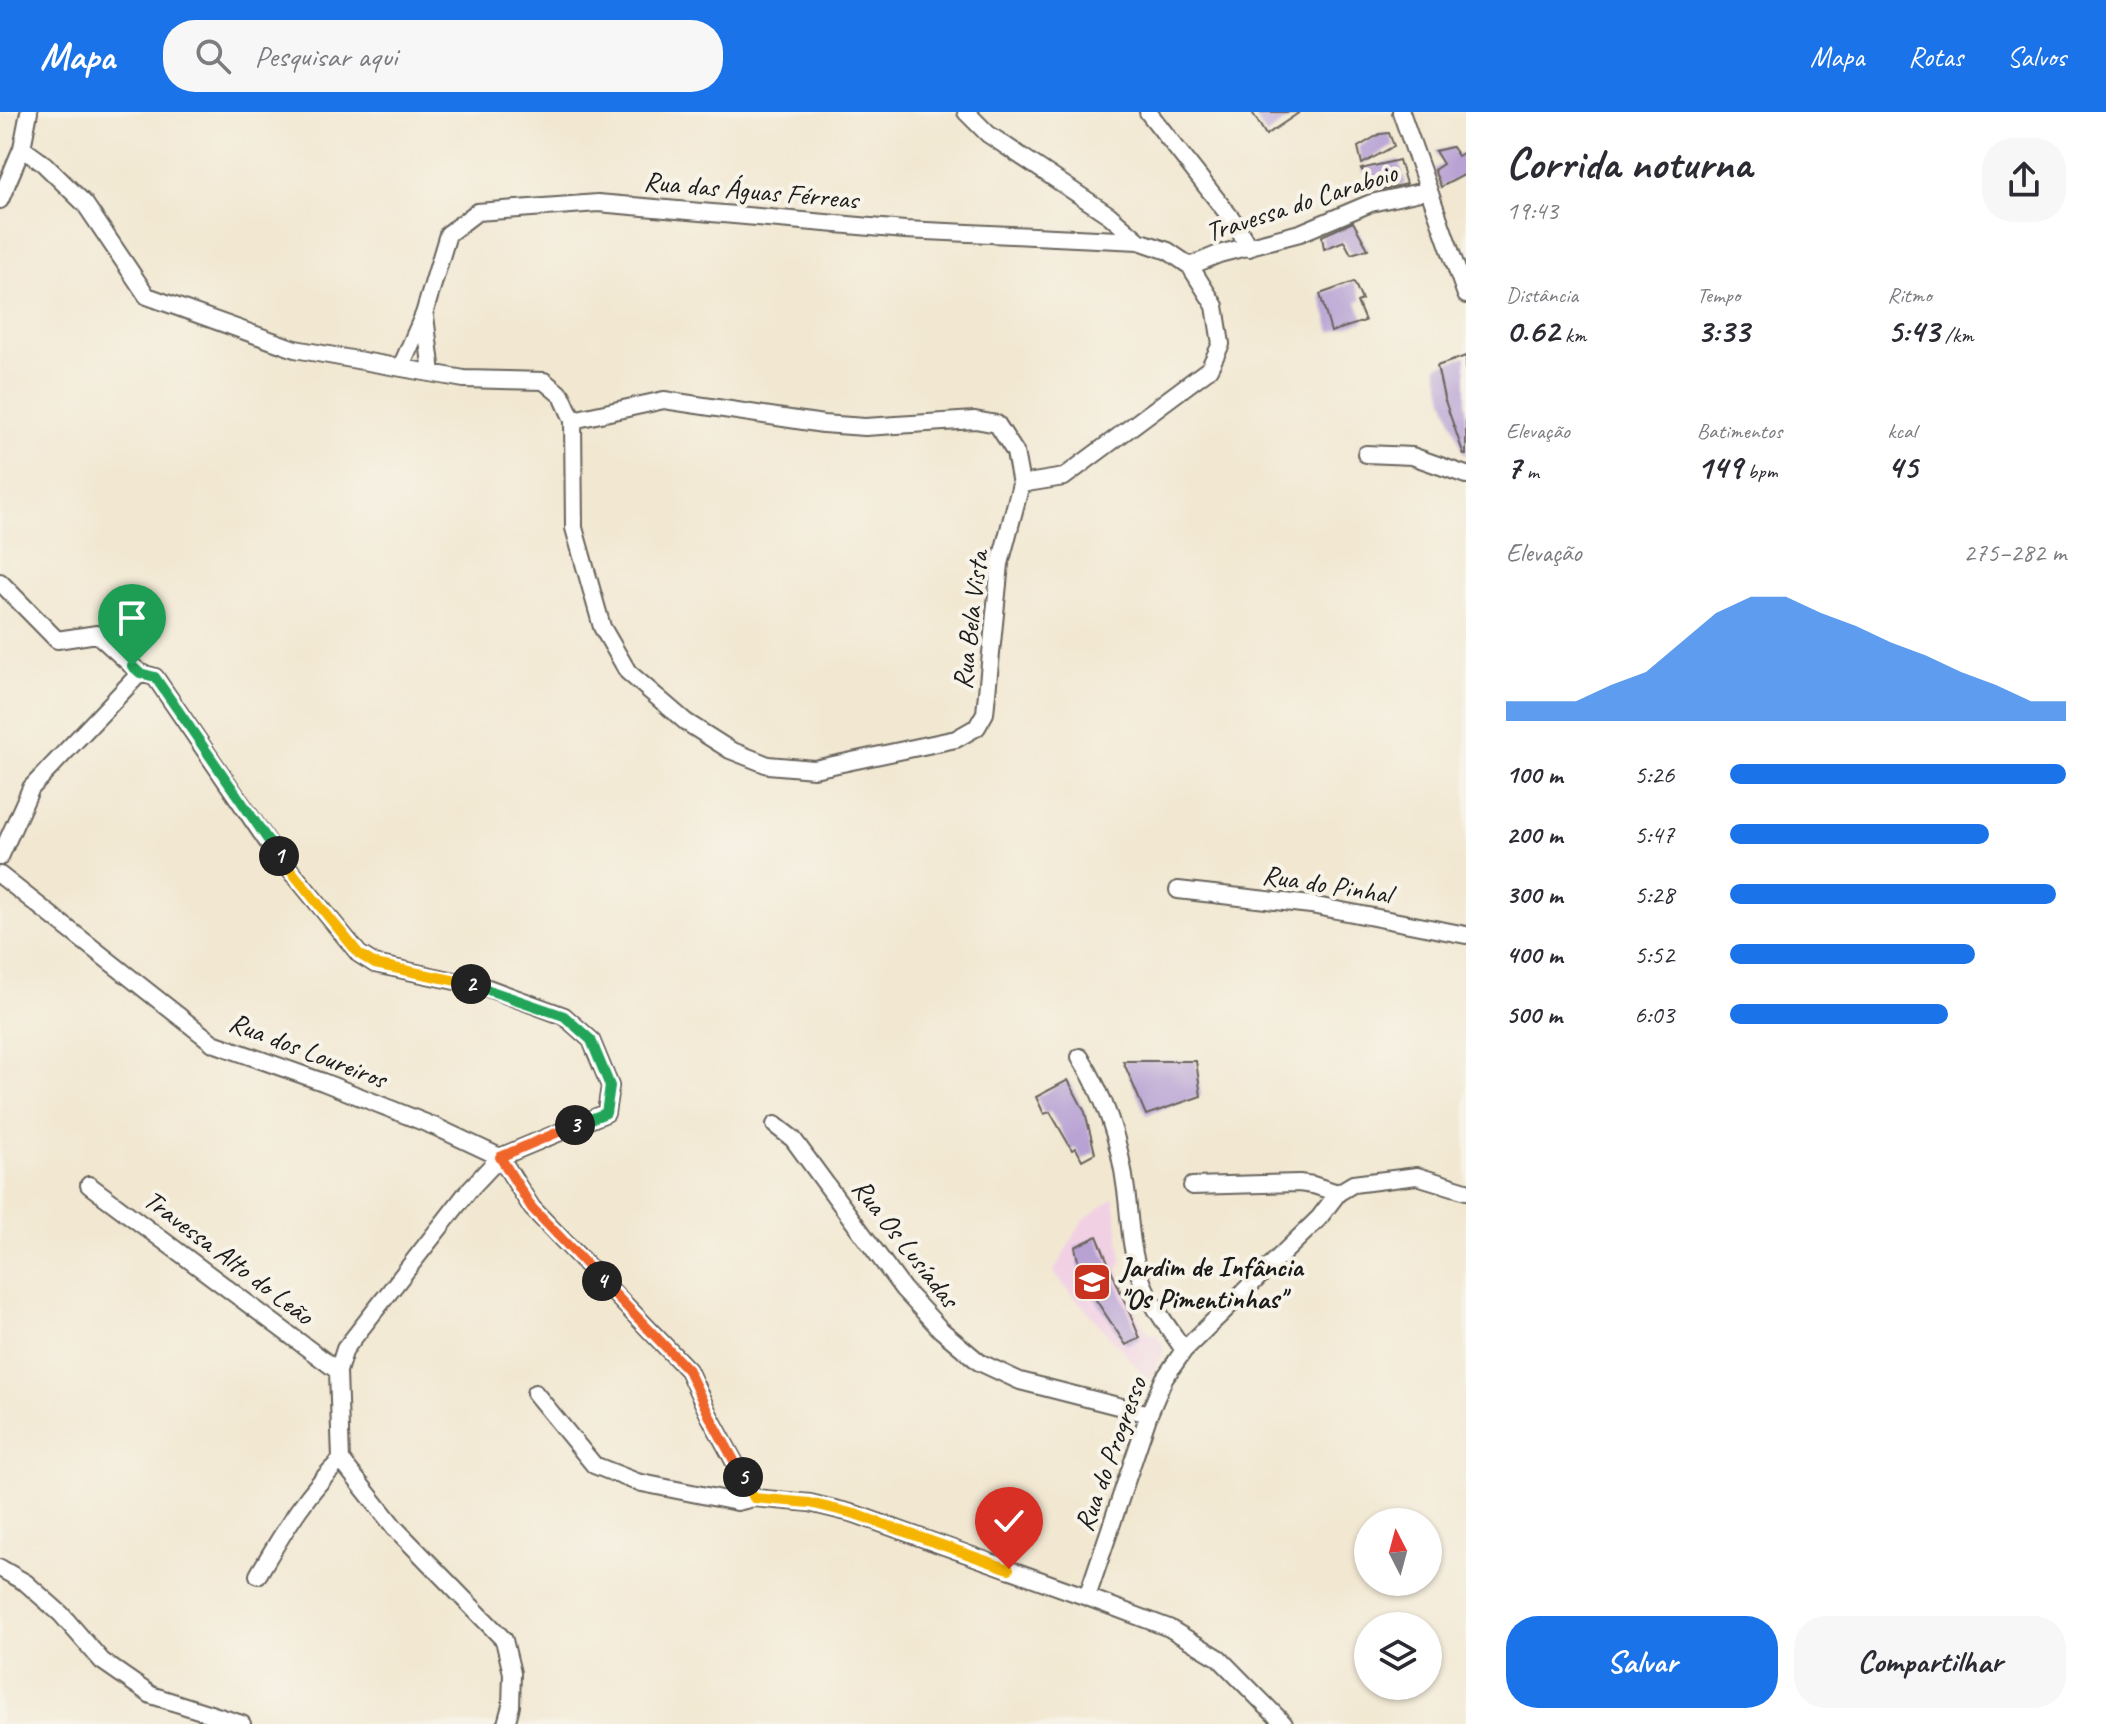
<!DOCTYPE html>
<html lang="pt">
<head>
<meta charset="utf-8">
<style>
  :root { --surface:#fff; --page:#f7f7f7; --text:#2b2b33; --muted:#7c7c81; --accent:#1a73e8 }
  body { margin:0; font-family:Caveat,sans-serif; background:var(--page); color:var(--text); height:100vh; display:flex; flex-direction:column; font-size:30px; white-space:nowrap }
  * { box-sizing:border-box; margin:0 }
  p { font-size:26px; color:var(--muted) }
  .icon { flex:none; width:44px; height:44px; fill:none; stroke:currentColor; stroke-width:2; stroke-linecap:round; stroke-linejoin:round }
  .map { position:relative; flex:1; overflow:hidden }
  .details { display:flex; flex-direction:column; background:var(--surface); width:640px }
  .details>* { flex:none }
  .needle { width:52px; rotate:354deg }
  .buttons { position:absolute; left:1354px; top:1396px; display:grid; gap:16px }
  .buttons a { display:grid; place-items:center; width:88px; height:88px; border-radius:50%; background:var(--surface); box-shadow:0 2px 6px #0004; font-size:40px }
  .pin { position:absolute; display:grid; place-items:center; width:68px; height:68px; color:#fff; margin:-82px -34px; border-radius:50% 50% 50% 0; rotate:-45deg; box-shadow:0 0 8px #0007 }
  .pin .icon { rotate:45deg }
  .km { position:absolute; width:40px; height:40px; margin:-20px; border-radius:50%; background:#222; color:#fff; font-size:22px; line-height:40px; text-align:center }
  .round { display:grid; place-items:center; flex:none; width:84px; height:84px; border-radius:32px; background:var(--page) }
  .summary { display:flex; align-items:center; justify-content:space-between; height:136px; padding:0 40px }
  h1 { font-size:44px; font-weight:800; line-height:60px }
  .metrics { display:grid; grid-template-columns:repeat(3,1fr); gap:12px; height:136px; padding:8px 40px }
  .metrics div { display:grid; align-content:center }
  .metrics b { font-size:34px; font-weight:800 }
  .metrics small { font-size:22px; font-weight:400 }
  .metrics p { font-size:22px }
  .chart { height:224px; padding:16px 40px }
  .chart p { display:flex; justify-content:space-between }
  .chart svg { width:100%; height:144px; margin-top:8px; fill:var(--accent); opacity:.7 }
  .button { display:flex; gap:16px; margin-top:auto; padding:16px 40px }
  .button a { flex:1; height:92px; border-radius:32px; background:var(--accent); color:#fff; font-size:32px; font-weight:800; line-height:92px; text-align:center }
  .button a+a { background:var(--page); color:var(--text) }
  ul { padding:0 40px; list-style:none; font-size:26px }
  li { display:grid; grid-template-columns:128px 96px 1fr; align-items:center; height:60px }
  li i { height:20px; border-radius:10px; background:var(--accent) }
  header { display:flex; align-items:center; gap:48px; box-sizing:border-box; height:112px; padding:0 40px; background:var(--accent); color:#fff }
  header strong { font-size:38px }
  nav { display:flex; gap:44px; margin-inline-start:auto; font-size:28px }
  .search { width:560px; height:72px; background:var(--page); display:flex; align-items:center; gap:20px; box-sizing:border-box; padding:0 28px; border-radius:32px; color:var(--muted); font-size:30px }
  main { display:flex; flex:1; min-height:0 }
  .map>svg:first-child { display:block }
</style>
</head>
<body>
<header>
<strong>Mapa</strong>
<div class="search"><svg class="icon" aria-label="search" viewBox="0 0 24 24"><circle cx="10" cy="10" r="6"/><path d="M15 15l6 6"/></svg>Pesquisar aqui</div>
<nav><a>Mapa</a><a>Rotas</a><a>Salvos</a></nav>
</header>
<main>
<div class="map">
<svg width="1466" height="1612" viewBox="0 0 1466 1612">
  <rect width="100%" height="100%" fill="#f7f3e8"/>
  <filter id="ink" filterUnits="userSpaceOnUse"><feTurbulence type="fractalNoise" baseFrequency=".0125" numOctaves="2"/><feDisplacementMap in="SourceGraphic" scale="16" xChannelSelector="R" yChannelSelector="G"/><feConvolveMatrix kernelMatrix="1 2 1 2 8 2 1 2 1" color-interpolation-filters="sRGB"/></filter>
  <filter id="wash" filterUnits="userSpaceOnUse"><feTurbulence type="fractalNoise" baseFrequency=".006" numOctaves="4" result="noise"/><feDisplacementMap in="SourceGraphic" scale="32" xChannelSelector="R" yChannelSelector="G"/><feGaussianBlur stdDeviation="1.8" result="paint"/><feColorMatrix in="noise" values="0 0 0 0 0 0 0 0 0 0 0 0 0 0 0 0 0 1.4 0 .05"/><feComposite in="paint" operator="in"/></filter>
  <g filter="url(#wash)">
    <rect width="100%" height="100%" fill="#f2e8d2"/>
    <path fill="#f1d0e4" d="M1114,1086L1122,1150L1118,1157L1137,1204L1149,1222L1156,1223L1162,1232L1163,1240L1149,1268L1053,1161L1083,1108Z"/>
    <g id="blocks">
      <path fill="#b8a2d4" d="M1252,0H1300L1266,23Z
        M1389,21L1394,34L1362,52L1358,35L1380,22Z
        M1452,35L1458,44L1466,39V62L1441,75L1434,58L1443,52L1435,39Z
        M1399,48L1406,72L1380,78L1361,57Z
        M1353,110L1368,137L1351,142L1344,129L1324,137L1322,124Z
        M1354,170L1362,188L1357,190L1365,209L1331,220L1320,182Z
        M1466,244V343H1464L1444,286L1437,254Z
        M1123,949H1196L1201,984L1146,1003Z
        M1068,968L1085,1000L1095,1041L1082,1048L1076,1036L1072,1038L1050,1000L1044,1002L1036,985Z
        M1097,1124L1140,1226L1126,1233L1082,1167L1075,1135Z"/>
    </g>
  </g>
  <g filter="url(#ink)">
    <use href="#blocks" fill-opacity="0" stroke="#67635c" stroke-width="2"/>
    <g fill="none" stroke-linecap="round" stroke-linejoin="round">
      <g stroke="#67635c" stroke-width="20">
        <path id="minor" d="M1148,0L1235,111L1249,136
          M1401,0L1466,183
          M22,36L44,52L85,92L147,184L295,237L464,267L544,269L562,284L573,308L574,416L602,515L628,560L686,610L730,638L768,653L814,657L956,627L977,615L985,601L1000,452L1021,372L1064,365L1209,257L1221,232L1215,194L1190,154L1168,139L1139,129L1109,103L988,22L966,0
          M0,88L22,36L29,0
          M1190,154L1219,142L1300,121L1371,91L1429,78
          M425,204L432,261
          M401,255L424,202L448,122L477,100L598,91L905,118L1139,129
          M573,308L664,288L823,312L865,315L975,308L997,312L1015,340L1021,372
          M1366,342L1412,344L1466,363
          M0,470L57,528L97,522L140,561L155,565L269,732L359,842L375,852L488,876L564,904L591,928L610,974L606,1001L500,1045L469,1078L345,1237L338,1259L341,1348L395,1416L504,1528L512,1561L511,1594L506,1612
          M0,745L31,676L140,561
          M0,763L213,931L323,970L436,1015L500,1045
          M1178,778L1311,793L1466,823
          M1080,945C1106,986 1120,1030 1126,1078C1130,1107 1130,1136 1140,1164C1149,1190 1168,1215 1184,1238
          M775,1013L793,1027L903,1177L941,1218L979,1250L1020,1269L1149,1302
          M500,1045L532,1096L688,1258L709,1303L754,1386
          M89,1073L338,1259
          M1192,1074L1299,1071L1313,1073L1338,1081
          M535,1281L594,1353L637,1370L737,1390L754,1386L810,1391L855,1402L1087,1485L1169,1516L1219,1546L1284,1612
          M0,1456L26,1471L61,1502L102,1549L151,1583L242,1612
          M258,1463C283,1421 305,1382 341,1348
          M1087,1485L1149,1302L1164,1267L1184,1238L1319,1106L1338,1081L1353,1072L1417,1064L1466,1079"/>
      </g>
      <use href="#minor" stroke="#fff" stroke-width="16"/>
    </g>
  </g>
  <g fill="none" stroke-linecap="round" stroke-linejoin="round" filter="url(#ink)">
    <g stroke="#fff" stroke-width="16">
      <path id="split-1" d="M132,554L140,561L155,565L279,744"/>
    </g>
    <g stroke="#fff" stroke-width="16">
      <path id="split-2" d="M279,744L359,842L375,852L471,872"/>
    </g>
    <g stroke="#fff" stroke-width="16">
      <path id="split-3" d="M471,872L564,904L591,928L610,974L606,1001L575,1013"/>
    </g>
    <g stroke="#fff" stroke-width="16">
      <path id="split-4" d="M575,1013L500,1045L532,1096L602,1169"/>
    </g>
    <g stroke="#fff" stroke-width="16">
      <path id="split-5" d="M602,1169L688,1258L709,1303L743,1365"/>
    </g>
    <g stroke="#fff" stroke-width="16">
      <path id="split-6" d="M743,1365L754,1386L810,1391L855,1402L1009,1457"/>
    </g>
    <use href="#split-1" stroke="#22a559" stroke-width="10"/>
    <use href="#split-2" stroke="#f5b400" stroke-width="10"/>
    <use href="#split-3" stroke="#22a559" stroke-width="10"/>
    <use href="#split-4" stroke="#f0652b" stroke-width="10"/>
    <use href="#split-5" stroke="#f0652b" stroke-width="10"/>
    <use href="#split-6" stroke="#f5b400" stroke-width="10"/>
  </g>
  <defs>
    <g id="school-square" transform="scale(2)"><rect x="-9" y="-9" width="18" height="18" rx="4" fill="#c8321e" stroke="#f7f3e8"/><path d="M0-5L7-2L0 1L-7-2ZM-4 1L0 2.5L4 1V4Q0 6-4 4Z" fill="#fff"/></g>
  </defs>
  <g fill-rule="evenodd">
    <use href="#school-square" x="1092" y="1170"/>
  </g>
  <g text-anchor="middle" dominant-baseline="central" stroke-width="8" stroke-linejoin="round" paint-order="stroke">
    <g font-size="28" fill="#1c1c1c" stroke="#f7f3e8">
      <text transform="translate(751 78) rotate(5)">Rua das Águas Férreas</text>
      <text transform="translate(1301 90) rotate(-18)">Travessa do Caraboio</text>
      <text transform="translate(970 508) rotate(-83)">Rua Bela Vista</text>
      <text transform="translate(1327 772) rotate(9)">Rua do Pinhal</text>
      <text transform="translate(308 938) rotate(21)">Rua dos Loureiros</text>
      <text transform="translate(906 1131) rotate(52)">Rua Os Lusíadas</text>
      <text transform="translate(229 1145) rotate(37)">Travessa Alto do Leão</text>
      <text transform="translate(1110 1342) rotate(-70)">Rua do Progresso</text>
    </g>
    <g font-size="28" font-weight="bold" fill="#1c1c1c" stroke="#f7f3e8" text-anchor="start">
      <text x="1120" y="1154">Jardim de Infância<tspan x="1120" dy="32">"Os Pimentinhas"</tspan></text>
    </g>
  </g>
</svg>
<div class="buttons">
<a><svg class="needle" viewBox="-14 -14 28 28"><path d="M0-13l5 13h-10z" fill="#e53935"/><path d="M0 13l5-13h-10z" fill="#7c7c81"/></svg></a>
<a><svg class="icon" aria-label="layers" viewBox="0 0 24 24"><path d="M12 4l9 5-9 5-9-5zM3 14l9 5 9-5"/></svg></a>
</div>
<div class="pin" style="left:132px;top:554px;background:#1e9e55"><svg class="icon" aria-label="arrive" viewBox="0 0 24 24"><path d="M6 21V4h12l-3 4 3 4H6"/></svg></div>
<div class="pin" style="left:1009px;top:1457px;background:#d93025"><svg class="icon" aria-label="check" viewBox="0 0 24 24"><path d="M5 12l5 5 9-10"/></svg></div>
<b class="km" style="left:279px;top:744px">1</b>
<b class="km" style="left:471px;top:872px">2</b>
<b class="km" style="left:575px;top:1013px">3</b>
<b class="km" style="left:602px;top:1169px">4</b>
<b class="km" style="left:743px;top:1365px">5</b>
</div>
<section class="details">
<div class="summary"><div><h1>Corrida noturna</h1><p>19:43</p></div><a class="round"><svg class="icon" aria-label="share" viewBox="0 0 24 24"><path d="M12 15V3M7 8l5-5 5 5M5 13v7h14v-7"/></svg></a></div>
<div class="metrics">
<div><p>Distância</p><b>0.62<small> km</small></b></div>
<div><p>Tempo</p><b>3:33</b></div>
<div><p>Ritmo</p><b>5:43<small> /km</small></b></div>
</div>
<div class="metrics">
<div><p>Elevação</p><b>7<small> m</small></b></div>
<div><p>Batimentos</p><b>149<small> bpm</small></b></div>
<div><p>kcal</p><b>45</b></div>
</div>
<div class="chart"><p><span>Elevação</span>275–282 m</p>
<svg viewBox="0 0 160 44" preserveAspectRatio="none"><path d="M0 44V38L10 38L20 38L30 33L40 29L50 20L60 11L70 6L80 6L90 11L100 15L110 20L120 24L130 29L140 33L150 38L160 38V44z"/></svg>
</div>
<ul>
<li><b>100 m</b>5:26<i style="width:100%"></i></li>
<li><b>200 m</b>5:47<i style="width:77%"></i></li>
<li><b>300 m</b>5:28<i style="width:97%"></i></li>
<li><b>400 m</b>5:52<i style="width:73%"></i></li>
<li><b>500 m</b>6:03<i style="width:65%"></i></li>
</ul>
<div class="button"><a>Salvar</a><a>Compartilhar</a></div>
</section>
</main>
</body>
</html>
